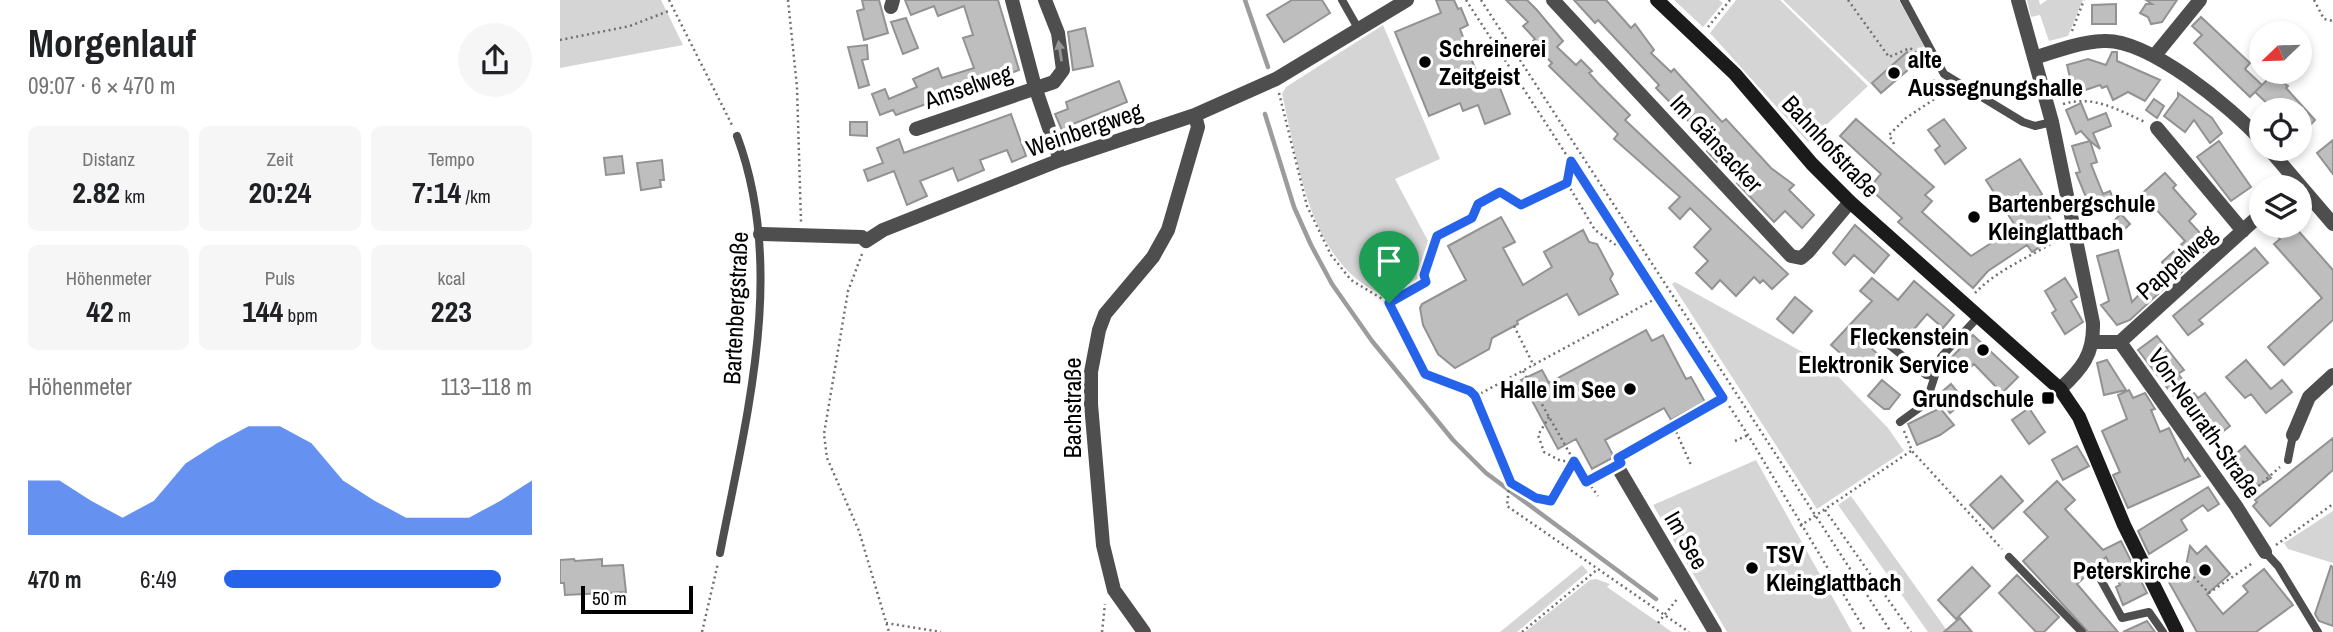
<!DOCTYPE html>
<html lang="de">
<head>
<meta charset="utf-8">
<style>
  :root { --surface:#fff; --page:#f6f6f6; --text:#202124; --muted:#757577; --accent:#2563eb }
  body { margin:0; font-family:"Archivo Narrow",sans-serif; background:var(--page); color:var(--text); height:100vh; display:flex; flex-direction:column; font-size:26px; white-space:nowrap }
  * { box-sizing:border-box; margin:0 }
  p { font-size:23px; color:var(--muted) }
  .icon { flex:none; width:38px; height:38px; fill:none; stroke:currentColor; stroke-width:2; stroke-linecap:round; stroke-linejoin:round }
  .map { position:relative; flex:1; overflow:hidden }
  .side { display:flex; flex-direction:column; background:var(--surface); width:560px }
  .side>* { flex:none }
  .needle { width:46px; rotate:247deg }
  .fabs { position:absolute; left:1689px; top:21px; display:grid; gap:14px }
  .fabs a { display:grid; place-items:center; width:63px; height:63px; border-radius:50%; background:var(--surface); box-shadow:0 4px 10px #0003; font-size:35px }
  .scale { position:absolute; left:21px; bottom:18px; width:112px; box-sizing:border-box; padding-left:7px; border:4px solid #000; border-top:0; font-size:19px; line-height:24px; white-space:nowrap; color:#000; -webkit-text-stroke:5px #fff; paint-order:stroke }
  .pin { position:absolute; display:grid; place-items:center; width:60px; height:60px; color:#fff; margin:-72px -30px; border-radius:50% 50% 50% 0; rotate:-45deg; box-shadow:0 0 7px #0007 }
  .pin .icon { rotate:45deg }
  .round { display:grid; place-items:center; flex:none; width:74px; height:74px; border-radius:37px; background:var(--page) }
  .summary { display:flex; align-items:center; justify-content:space-between; height:119px; padding:0 28px }
  h1 { font-size:38px; font-weight:700; line-height:52px }
  .figures { display:grid; grid-template-columns:repeat(3,1fr); gap:10px; height:119px; padding:7px 28px }
  .figures div { display:grid; align-content:center; border-radius:10px; background:var(--page); text-align:center }
  .figures b { font-size:30px; font-weight:700 }
  .figures small { font-size:19px; font-weight:400 }
  .figures p { font-size:19px }
  .chart { height:196px; padding:14px 28px }
  .chart p { display:flex; justify-content:space-between }
  .chart svg { width:100%; height:126px; margin-top:7px; fill:var(--accent); opacity:.7 }
  ul { padding:0 28px; list-style:none; font-size:23px }
  li { display:grid; grid-template-columns:112px 84px 1fr; align-items:center; height:52px }
  li i { height:18px; border-radius:9px; background:var(--accent) }
  main { display:flex; flex:1; min-height:0 }
  .map>svg:first-child { display:block }
</style>
</head>
<body>
<main>
<section class="side">
<div class="summary"><div><h1>Morgenlauf</h1><p>09:07 · 6 × 470 m</p></div><a class="round"><svg class="icon" aria-label="share" viewBox="0 0 24 24"><path d="M12 15V3M7 8l5-5 5 5M5 13v7h14v-7"/></svg></a></div>
<div class="figures">
<div><p>Distanz</p><b>2.82<small> km</small></b></div>
<div><p>Zeit</p><b>20:24</b></div>
<div><p>Tempo</p><b>7:14<small> /km</small></b></div>
</div>
<div class="figures">
<div><p>Höhenmeter</p><b>42<small> m</small></b></div>
<div><p>Puls</p><b>144<small> bpm</small></b></div>
<div><p>kcal</p><b>223</b></div>
</div>
<div class="chart"><p><span>Höhenmeter</span>113–118 m</p>
<svg viewBox="0 0 160 44" preserveAspectRatio="none"><path d="M0 44V25L10 25L20 32L30 38L40 32L50 19L60 12L70 6L80 6L90 12L100 25L110 32L120 38L130 38L140 38L150 32L160 25V44z"/></svg>
</div>
<ul>
<li><b>470 m</b>6:49<i style="width:90%"></i></li>
</ul>
</section>
<div class="map">
<svg width="1773" height="632" viewBox="0 0 1773 632">
  <rect width="100%" height="100%" fill="#fff"/>
  <path fill="#d5d5d5" d="M0,0H101L123,45L0,68Z
    M1114,0H1159L1163,3L1143,27Z
    M1176,0H1220L1308,86L1248,142L1150,33Z
    M1223,0H1339L1364,46L1353,55L1358,63L1321,94Z
    M1467,0H1479L1480,5L1487,0H1523L1508,36L1489,41L1480,15L1471,17Z
    M823,25L880,159L835,179L868,241L858,283L831,298C750,271 739,166 722,94L726,87Z
    M1115,282L1268,366L1328,428L1344,451L1257,509L1112,284Z
    M1196,460L1292,632H1167L1093,505Z
    M1291,496L1388,632H1368L1278,505Z
    M1773,511V563L1728,549L1724,543Z
    M1022,565L1028,572L957,632H940Z
    M1036,579L1050,584L1047,587L1112,632H965L1030,580Z"/>
  <g fill="none" stroke-linecap="round" stroke-linejoin="round">
    <path stroke="#9c9c9c" stroke-width="4.5" d="M685,0L708,67
      M705,114L734,207L751,245L772,284L812,341L893,440L926,473L1096,599"/>
  </g>
  <path fill="#bebebe" stroke="#929292" stroke-width="2" d="M302,0H319L328,33L304,40L297,11L304,9Z
    M345,0H438L459,70L336,115L333,110L320,115L312,94L325,89L329,99L357,87L353,79L378,68L382,78L414,68L403,38L413,35L404,6L378,16L374,6L351,15Z
    M732,0H762L770,13L724,42L707,15Z
    M876,0H894L898,9L901,8L908,25L900,29L923,89L938,83L950,114L925,124L918,105L903,111L900,103L869,116L835,32L881,13Z
    M946,0H967L976,9L1003,41L997,47L1016,65L1021,60L1032,71L1029,73L1038,83L1070,115L1065,120L1228,274L1212,289L1203,280L1200,283L1194,277L1176,296L1160,280L1152,289L1136,273L1148,261L1134,247L1151,229L1130,208L1120,219L1109,208L1120,197L1054,139L1058,134L989,66L992,63L972,42L975,39L963,26L968,22Z
    M1014,0H1046L1071,28L1075,24L1094,50L1091,53L1111,72L1114,69L1162,122L1166,119L1211,168L1234,185L1229,190L1254,215L1242,228L1225,211L1214,222L1177,183L1188,173L1168,151L1157,162L1147,151L1153,146L1096,88L1099,85L1038,20L1035,23Z
    M1586,0H1617L1602,22L1591,24L1588,17L1580,13L1586,4H1592Z
    M1556,4V24H1532V5Z
    M1641,17L1690,63L1685,69L1702,85L1690,97L1634,43L1642,35L1632,26Z
    M346,18L358,48L343,54L331,22Z
    M525,28L533,66L513,70L508,32Z
    M307,45L308,59L302,60L309,85L299,88L288,47Z
    M1347,52L1356,63L1321,93L1312,83Z
    M1552,52H1557V61L1600,80L1585,101L1568,92L1553,100L1547,86L1542,88L1540,85L1514,94L1507,65L1528,59L1546,65Z
    M1712,75L1728,86L1726,88L1755,120L1740,136V110H1714L1695,92Z
    M559,81L567,102L513,124L519,137L507,142L495,114L508,109L506,102Z
    M1618,93L1652,118L1662,133L1650,143L1634,120L1625,132L1604,116L1618,97Z
    M1594,99L1604,106L1597,118L1586,110Z
    M1521,103L1528,120L1546,113L1551,126L1533,133L1540,149L1530,141L1537,162L1531,164L1543,194L1550,191L1555,203L1532,212L1516,173L1520,172L1512,146L1530,141L1521,131L1516,134L1506,110Z
    M451,114L466,156L452,162L447,150L420,160L424,170L398,181L393,168L360,181L367,196L347,205L334,171L308,181L304,170L323,163L317,148L339,139L344,153Z
    M1296,119L1374,187L1365,195L1372,201L1362,212L1411,256L1456,227L1426,180L1460,159L1482,194L1477,198L1500,234L1472,252L1467,245L1428,271L1413,288L1338,222L1342,218L1309,188L1321,174L1280,136Z
    M1384,119L1406,148L1385,164L1375,150L1380,146L1368,130Z
    M290,122H307V136L290,135Z
    M1773,140V174L1757,153Z
    M1659,141L1691,187L1671,201L1637,157Z
    M62,156L64,173L46,175L44,158Z
    M102,160L104,180H100L101,187L81,190L77,163Z
    M1605,173L1616,185L1613,188L1636,214L1629,221L1651,245L1570,320L1557,325L1541,305L1549,301L1537,256L1558,250L1572,302L1606,267L1602,262L1625,241L1593,206L1590,209L1579,196Z
    M1561,214L1570,224L1551,242L1542,232Z
    M941,217L955,242L943,248L963,285L992,267L984,252L1023,230L1029,242L1037,244L1053,274L1050,279L1058,294L1019,315L1007,294L957,321L958,324L932,338L929,349L895,368L878,354L863,325L860,308L862,304L906,280L888,246Z
    M1295,225L1329,255L1314,273L1294,255L1285,265L1273,253Z
    M1708,226H1734L1773,270V320L1724,365L1708,347L1762,298L1714,244L1720,239Z
    M1695,248L1708,263L1639,320L1643,324L1628,335L1613,316Z
    M1312,278L1338,300L1354,281L1394,315L1383,328L1367,314L1343,342L1328,330L1312,349L1319,355L1303,373L1271,345L1312,301L1300,291Z
    M1505,278L1517,297L1511,301L1523,322L1505,334L1492,313L1496,310L1485,291Z
    M1235,297L1252,311L1233,333L1217,319Z
    M1086,330L1092,341L1103,335L1126,379L1131,377L1145,402L1111,420L1104,408L1045,440L1054,457L1032,469L1016,439L998,449L961,380L982,370L989,383Z
    M1413,335L1458,377L1442,393L1414,364L1404,373L1390,359Z
    M1597,336L1624,370L1618,374L1638,398L1645,393L1670,426L1649,442L1578,350Z
    M1547,360L1566,390L1544,395L1537,363Z
    M1686,360L1711,389L1722,380L1732,392L1706,413L1691,394L1685,398L1666,377Z
    M1322,380L1340,395L1329,409H1324L1308,396Z
    M1391,384L1405,401L1390,413L1377,396Z
    M1569,390L1573,398L1585,393L1595,409L1591,410L1600,432L1609,428L1625,461L1628,458L1640,476L1568,508L1553,475L1560,472L1542,431L1567,419L1558,395Z
    M1380,408L1394,425L1380,435L1357,445L1348,424Z
    M1469,408L1485,432L1469,444L1452,420Z
    M1773,438V470L1710,526L1693,506L1697,502L1695,500Z
    M1517,446L1529,466L1503,480L1492,460Z
    M1685,446L1711,478L1688,492L1664,464Z
    M1441,476L1463,501L1433,529L1410,505Z
    M1497,481L1515,500L1505,509L1543,550L1561,541L1587,593L1563,605L1556,587L1560,585L1546,557L1517,584L1558,632H1528L1463,561L1488,537L1464,512Z
    M1648,487L1659,504L1648,511L1643,505L1621,520L1627,530L1589,554L1578,531Z
    M1630,546L1637,554L1646,546L1670,574L1647,594L1663,614L1688,592L1683,586L1704,569L1733,605L1696,632H1637L1606,577L1626,566Z
    M14,559L15,561L42,559V566L63,565L66,592L5,595L4,583H0V560Z
    M1771,566L1773,567V626L1759,621L1755,614Z
    M1412,567L1430,586L1396,619L1378,600Z
    M1457,575L1499,617L1484,632H1476L1439,593Z
    M1400,618L1412,632H1384Z
    M1587,621L1595,632H1563Z"/>
  <g fill="none" stroke-linecap="round" stroke-linejoin="round">
    <path stroke="#707070" stroke-width="2.5" stroke-dasharray="2 3.5" stroke-linecap="butt" d="M109,0L172,125
      M228,0L237,87L241,222
      M906,0L1188,435L1306,632
      M921,0L1331,632
      M1288,0L1329,57L1350,48L1362,57
      M1754,0L1764,19L1773,21
      M1148,27L1170,0
      M1512,31L1524,0
      M0,40L70,26L111,10
      M719,93L747,206L771,255L791,280L829,303L865,374L910,391L915,396L950,476L947,506L1129,632
      M1376,98L1388,89
      M1503,104C1534,95 1556,109 1585,122
      M1334,144L1329,135L1346,118L1376,98L1367,85L1375,80
      M1007,183L1011,162
      M302,254L288,291L264,434L267,458L299,531L329,632
      M1415,293C1439,268 1473,256 1502,237
      M829,303L866,282L864,275L877,236L912,218L918,204L940,192L961,205L1007,183L1035,230L1066,252
      M954,326L974,366
      M963,371L1026,482L1046,471
      M916,396L1097,298
      M989,417L978,435L984,452L1001,461H1014
      M1114,427L1131,465
      M1344,431L1352,451L1442,549
      M1175,441L1188,435
      M1063,456L1163,399
      M1028,482L1038,496
      M952,483L976,497L991,501L1014,461
      M1686,497L1720,467
      M1265,510L1351,632
      M1240,526L1351,451
      M1716,545L1773,504
      M1601,571L1613,564L1628,571L1649,593L1694,562
      M326,623L381,632
      M1098,623L1118,598
      M142,632L158,563
      M542,632L545,604
      M962,632L1038,569"/>
    <path stroke="#4e4e4e" stroke-width="8" d="M782,0L799,30
      M1344,0L1384,74L1463,122L1475,126L1492,122
      M1328,344L1366,375L1374,376
      M1340,422L1366,403L1381,357L1419,316
      M1728,460L1733,435
      M1705,552L1718,566L1758,632
      M160,553C186,418 227,270 177,136
      M1449,557L1522,632
      M1541,580L1562,618L1589,612L1603,632"/>
    <path stroke="#4e4e4e" stroke-width="14" d="M452,0L475,87L500,160
      M993,0L1231,256L1241,258L1248,252L1290,202
      M1458,0L1492,122L1533,323C1534,354 1522,369 1500,389
      M331,7L333,0
      M1596,54L1640,0
      M1474,58C1496,51 1520,42 1543,41C1588,38 1671,107 1701,140
      M1597,128L1683,231
      M356,129L494,82L503,70L498,33L485,0
      M1709,149L1773,224
      M200,234L302,237L306,241L323,230L500,160L635,115L716,79L847,0
      M1534,342H1560L1676,506L1705,552
      M1560,342L1701,214
      M1733,435L1749,397L1773,375
      M1060,471L1155,632
      M584,632L554,590L543,545L531,404V372L539,330L545,314L593,257L608,230L638,127L635,115"/>
    <path stroke="#1b1b1b" stroke-width="14" d="M1097,0L1175,74L1252,164L1290,202L1500,389L1519,417L1564,525L1617,632"/>
  </g>
  <defs><path id="oneway-solid" d="M-6-.8H1V-3.2L6.5 0L1 3.2V.8H-6Z" transform="scale(1.75)"/></defs>
  <use fill="#959595" href="#oneway-solid" transform="translate(500 51) rotate(-99)"/>
  <g fill="none" stroke-linecap="round" stroke-linejoin="round">
    <g stroke="#fff" stroke-width="14">
      <path id="route" d="M1011,161L1163,398L1058,458L1061,463L1026,482L1014,461L991,501L976,498L951,483L915,396L910,391L865,374L829,303L866,282L864,275L877,236L912,218L918,204L940,192L961,205L1007,183Z"/>
    </g>
    <use href="#route" stroke="#2563eb" stroke-width="9"/>
  </g>
  <g fill="#000" stroke="#fff" stroke-width="2.5">
    <circle cx="865" cy="62" r="7"/>
    <circle cx="1334" cy="73" r="7"/>
    <circle cx="1414" cy="217" r="7"/>
    <circle cx="1423" cy="350" r="7"/>
    <circle cx="1070" cy="389" r="7"/>
    <rect x="1481" y="391" width="14" height="14" rx="3.5"/>
    <circle cx="1192" cy="568" r="7"/>
    <circle cx="1645" cy="570" r="7"/>
  </g>
  <g text-anchor="middle" dominant-baseline="central" stroke-width="7" stroke-linejoin="round" paint-order="stroke">
    <g font-size="24" font-weight="bold" fill="#000" stroke="#fff" text-anchor="start">
      <text x="879" y="48">Schreinerei<tspan x="879" dy="28">Zeitgeist</tspan></text>
      <text x="1348" y="59">alte<tspan x="1348" dy="28">Aussegnungshalle</tspan></text>
      <text x="1428" y="203">Bartenbergschule<tspan x="1428" dy="28">Kleinglattbach</tspan></text>
      <text x="1409" y="336" text-anchor="end">Fleckenstein<tspan x="1409" dy="28">Elektronik Service</tspan></text>
      <text x="1056" y="389" text-anchor="end">Halle im See</text>
      <text x="1474" y="398" text-anchor="end">Grundschule</text>
      <text x="1206" y="554">TSV<tspan x="1206" dy="28">Kleinglattbach</tspan></text>
      <text x="1631" y="570" text-anchor="end">Peterskirche</text>
    </g>
    <g font-size="24" fill="#000" stroke="#fff">
      <text transform="translate(408 86) rotate(-19)">Amselweg</text>
      <text transform="translate(524 129) rotate(-19)">Weinbergweg</text>
      <text transform="translate(1157 143) rotate(47)">Im Gänsacker</text>
      <text transform="translate(1271 146) rotate(47)">Bahnhofstraße</text>
      <text transform="translate(1616 262) rotate(-42)">Pappelweg</text>
      <text transform="translate(175 308) rotate(-87)">Bartenbergstraße</text>
      <text transform="translate(512 408) rotate(-90)">Bachstraße</text>
      <text transform="translate(1645 423) rotate(55)">Von-Neurath-Straße</text>
      <text transform="translate(1127 540) rotate(60)">Im See</text>
    </g>
  </g>
</svg>
<div class="fabs">
<a><svg class="needle" viewBox="-14 -14 28 28"><path d="M0-13l5 13h-10z" fill="#e53935"/><path d="M0 13l5-13h-10z" fill="#757577"/></svg></a>
<a><svg class="icon" aria-label="locate" viewBox="0 0 24 24"><circle cx="12" cy="12" r="6"/><path d="M12 2v4M12 18v4M2 12h4M18 12h4"/></svg></a>
<a><svg class="icon" aria-label="layers" viewBox="0 0 24 24"><path d="M12 4l9 5-9 5-9-5zM3 14l9 5 9-5"/></svg></a>
</div>
<div class="scale">50 m</div>
<div class="pin" style="left:829px;top:303px;background:#1e9e55"><svg class="icon" aria-label="arrive" viewBox="0 0 24 24"><path d="M6 21V4h12l-3 4 3 4H6"/></svg></div>
</div>
</main>
</body>
</html>
